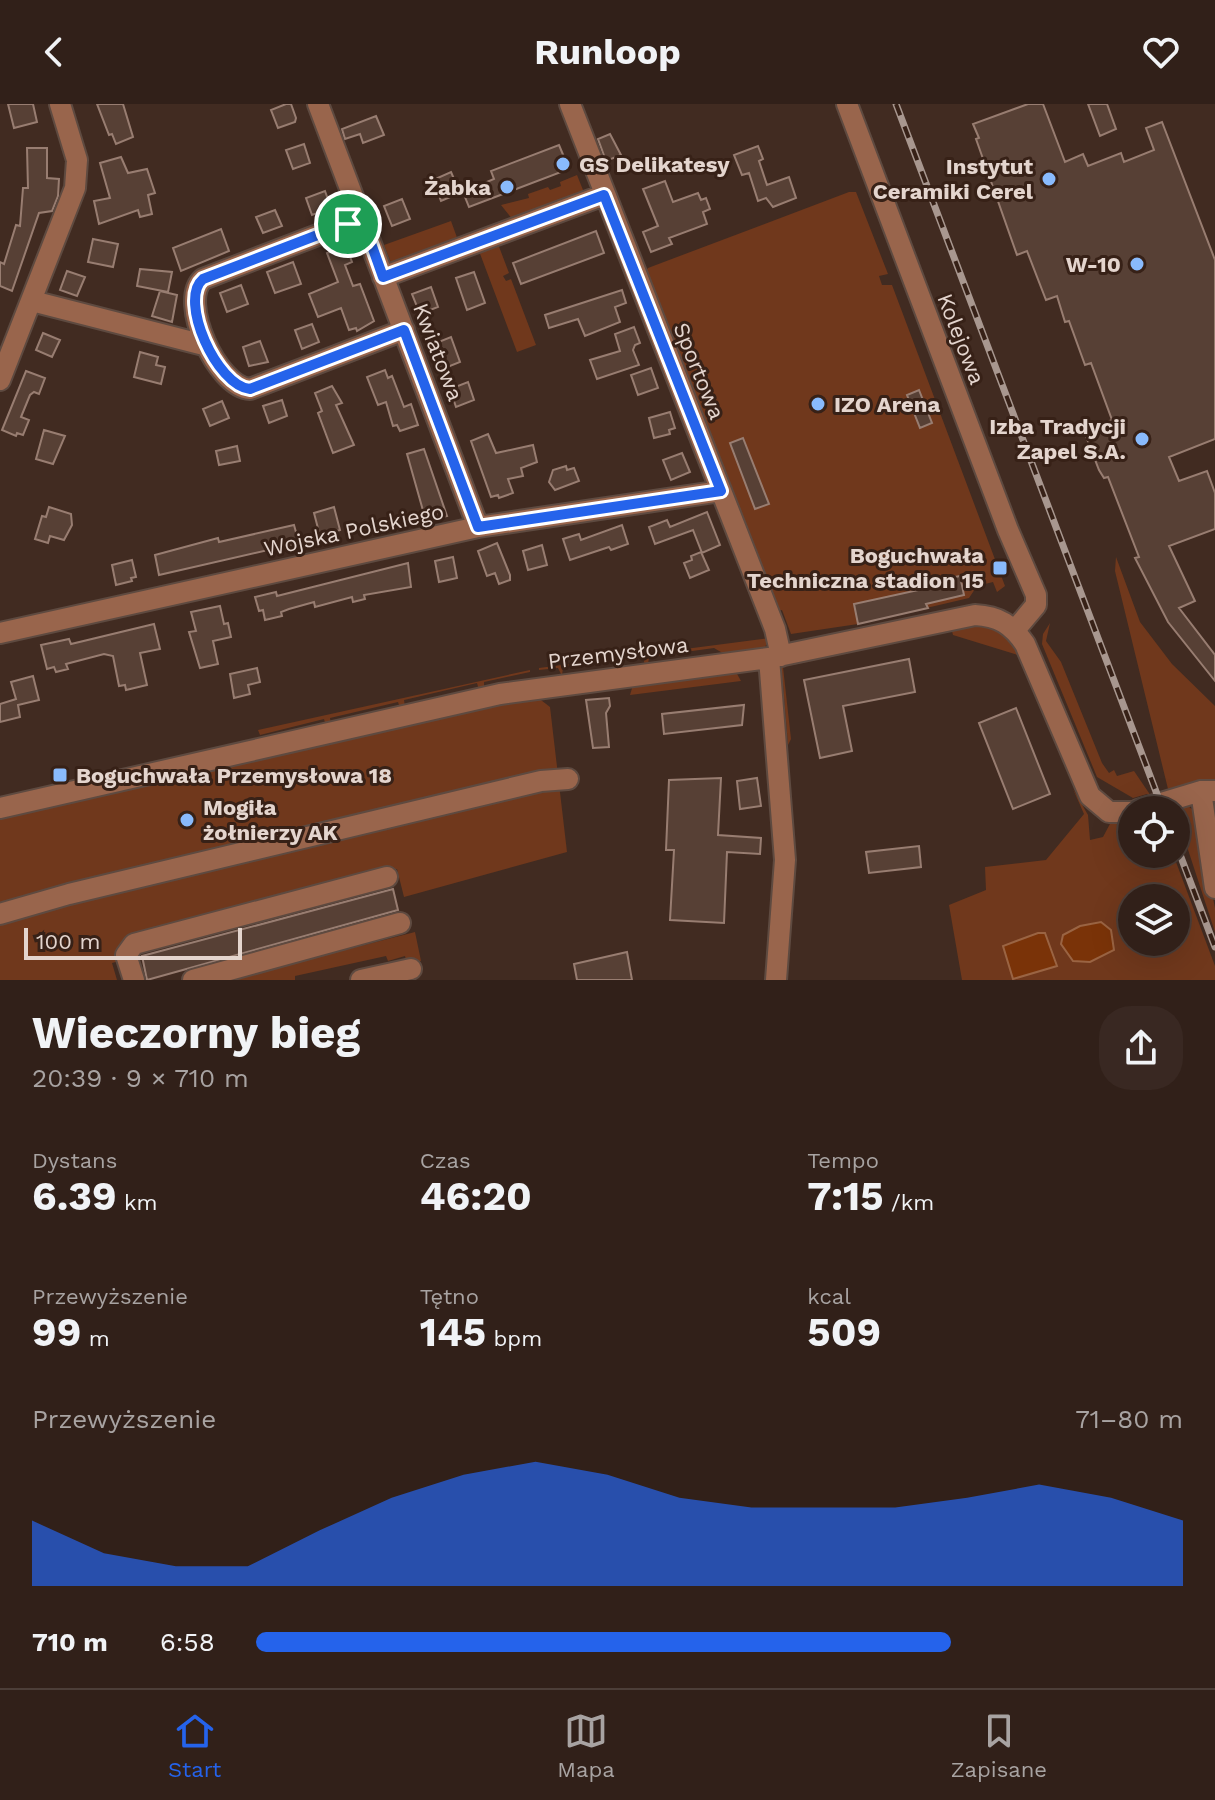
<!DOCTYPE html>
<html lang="pl">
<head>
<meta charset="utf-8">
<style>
  :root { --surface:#312019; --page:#392822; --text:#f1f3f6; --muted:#a8a3a2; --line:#4c3e38; --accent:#2563eb }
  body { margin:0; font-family:"Work Sans",sans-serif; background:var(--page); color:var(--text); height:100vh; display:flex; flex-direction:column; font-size:30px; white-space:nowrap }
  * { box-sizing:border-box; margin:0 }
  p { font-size:26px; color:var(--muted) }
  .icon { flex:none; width:44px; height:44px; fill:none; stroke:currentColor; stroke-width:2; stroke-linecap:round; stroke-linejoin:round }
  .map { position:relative; height:876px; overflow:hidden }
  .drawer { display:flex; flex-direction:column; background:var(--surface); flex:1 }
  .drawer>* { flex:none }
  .tools { position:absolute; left:1118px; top:692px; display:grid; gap:16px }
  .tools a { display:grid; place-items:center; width:72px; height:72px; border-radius:50%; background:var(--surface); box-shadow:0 8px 32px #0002,0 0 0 2px var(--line); font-size:40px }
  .scale { position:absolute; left:24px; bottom:20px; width:218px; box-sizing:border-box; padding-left:8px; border:4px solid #e4d5ce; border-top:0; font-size:22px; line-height:28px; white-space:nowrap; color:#e4d5ce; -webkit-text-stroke:6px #372117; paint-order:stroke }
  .pin { position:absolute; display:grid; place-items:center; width:68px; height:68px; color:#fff; margin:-34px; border:4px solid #fff; border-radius:50%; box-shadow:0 2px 8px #0007 }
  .round { display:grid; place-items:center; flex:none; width:84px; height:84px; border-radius:32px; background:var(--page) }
  .summary { display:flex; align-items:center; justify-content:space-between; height:136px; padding:0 32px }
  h1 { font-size:44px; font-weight:700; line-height:60px }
  .figures { display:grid; grid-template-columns:repeat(3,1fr); gap:12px; height:136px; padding:8px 32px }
  .figures div { display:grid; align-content:center }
  .figures b { font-size:40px; font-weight:700 }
  .figures small { font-size:22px; font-weight:400 }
  .figures p { font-size:22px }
  .chart { height:224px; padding:16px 32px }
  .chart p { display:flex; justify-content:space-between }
  .chart svg { width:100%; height:144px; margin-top:8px; fill:var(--accent); opacity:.7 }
  ul { padding:0 32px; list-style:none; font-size:26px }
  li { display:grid; grid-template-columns:128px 96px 1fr; align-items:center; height:60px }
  li i { height:20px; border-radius:10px; background:var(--accent) }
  header { display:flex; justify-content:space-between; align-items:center; height:104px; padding:0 32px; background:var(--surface); font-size:36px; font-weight:700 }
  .dock { display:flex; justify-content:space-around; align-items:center; height:112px; border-top:2px solid var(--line); background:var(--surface); font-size:22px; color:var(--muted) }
  .dock a { display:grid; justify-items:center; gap:4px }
  .dock .on { color:var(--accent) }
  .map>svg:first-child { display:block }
</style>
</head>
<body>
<header><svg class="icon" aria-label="back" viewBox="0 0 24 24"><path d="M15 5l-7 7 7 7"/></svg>Runloop<svg class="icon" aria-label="heart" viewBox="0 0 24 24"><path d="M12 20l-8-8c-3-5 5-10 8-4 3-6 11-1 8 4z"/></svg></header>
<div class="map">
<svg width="1215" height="876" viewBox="0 0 1215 876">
  <rect width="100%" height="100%" fill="#412b21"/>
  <path fill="#70381c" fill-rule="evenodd" d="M577,71L585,91L513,116L501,101L529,94L528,90L548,83L550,86L561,82L560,78Z
    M849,88H856L888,170L879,172L882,181H892L1005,482L997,488L993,478L977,482L969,494L858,520L791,530L782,506L778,507L645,168L648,164Z
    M451,117L459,139L392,161L384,141Z
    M498,140L509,169L503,172L506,177L511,175L536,241L517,248L479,147Z
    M1116,453L1140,518L1172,560L1215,602V675L1168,685L1115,467Z
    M973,519L1001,526L1018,545L1028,574L1018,551L953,531L952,527L783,563L791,635L788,641L783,580L777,576L781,560Z
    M1050,519L1046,537L1061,558L1102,659L1109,669L1114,666L1117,672L1134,667L1151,692L1147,690L1133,694L1097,673L1042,540L1043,530Z
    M770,534L765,543L758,546L726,551L714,544L649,553L648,561H645L643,554L563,563L562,572L558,564L539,566V564Z
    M530,566V568L484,578V584L479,586L477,579L404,596L405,603L400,604L398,598L330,614L331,621L326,622L324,615L260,631L258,626Z
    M736,568L741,577L630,591L633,581Z
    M537,593L550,603L567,748L404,793L397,765L126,834L120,841L119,857L112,859L117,876H0V714Z
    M1073,685L1088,711L1090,736L1103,733L1111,718L1132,716V750H1173L1215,862V876H962L949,801L986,786L985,763L1046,756L1084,710ZM1132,794H1176V838H1132Z
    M1186,700L1195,708L1215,804V828L1174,703Z
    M415,828L421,857L407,860L405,852L388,857L386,852L295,872V876H228Z"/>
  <path fill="#7a3308" stroke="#9a6443" stroke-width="2" d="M1101,818L1111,826L1114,846L1090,858L1073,857L1061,840L1063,831L1080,822Z
    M1038,829H1045L1057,862L1013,875L1003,842Z"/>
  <path fill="#574035" stroke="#987d71" stroke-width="2" d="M8,0H33L37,18L14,24Z
    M97,0H123L133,33L116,40L112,30L109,31Z
    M286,0H291L296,14L295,18L278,24L271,6Z
    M1028,0H1043L1065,58L1083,50L1088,62L1121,49L1124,58L1154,46L1146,24L1162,18L1215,156V335L1169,353L1179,377L1207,367L1215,389V425L1169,442L1195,497L1179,504L1215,551V577L1168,518L1135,454L1139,453L1108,373L1104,374L1099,366L1084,327L1112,316L1091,259L1085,261L1069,217L1065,218L1057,192L1046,196L1027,147L1017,151L976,35L979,34L973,20Z
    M1088,0H1107L1116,25L1100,32Z
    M376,12L384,31L363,39L360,30L345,35L342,25Z
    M610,30L621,51L606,57L598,35Z
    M304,40L310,59L293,65L286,46Z
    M559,41L569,65L469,103L463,88L494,75L491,67Z
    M758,42L763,55L759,57L767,81L789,73L796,94L773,103L766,94L758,97L749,69L742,71L734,51Z
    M27,44H47V74L59,75L58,92L52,107L39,109L12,187L0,182V158L4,160L16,121L20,122L23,84H28Z
    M121,53L128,69L147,65L155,89L148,91L152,110L140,113L138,106L99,120L94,97L110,94L100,59Z
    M451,68L460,89L441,97L433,76Z
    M665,77L673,98L698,89L701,96L706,94L710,105L703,108L707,120L669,134L672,140L651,148L643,128L658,122L643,85Z
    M325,87L331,104L312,111L306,94Z
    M402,95L410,115L392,122L384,102Z
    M275,106L282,122L263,129L256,113Z
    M221,125L229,147L181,167L173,144Z
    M596,127L604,149L521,180L513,159Z
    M93,135L118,140L113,163L88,158Z
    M346,142L352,158L345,161L353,182L360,180L374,217L357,227L356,224L349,226L341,204L318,213L309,190L338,178L327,149Z
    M293,158L301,180L275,189L267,168Z
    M140,165L172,168L168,188L137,182Z
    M67,167L85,173L77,192L60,186Z
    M474,168L485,199L467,206L456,174Z
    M241,181L248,200L227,208L220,189Z
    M431,183L438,203L420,210L412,190Z
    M622,186L626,199L615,203L620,218L585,232L578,215L549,224L545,211Z
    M160,187L177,191L172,218L152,212Z
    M312,220L319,238L302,245L295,226Z
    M634,223L640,239L635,241L633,246L639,261L597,275L590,256L620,247L615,230Z
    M43,229L60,236L52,253L36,246Z
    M451,233L460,258L440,266L431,241Z
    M260,237L268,258L249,262L243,243Z
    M140,248L158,253L156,261L165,263L161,280L134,273Z
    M651,264L658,284L638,291L631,271Z
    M385,266L388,274L392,272L404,303L411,300L418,321L400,327L397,321L393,322L386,298L378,301L367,273Z
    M26,267L45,274L39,290L34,288L30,291L21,313L29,316L23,331L17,329L16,332L2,326Z
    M468,278L474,296L456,303L450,285Z
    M332,282L342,299L336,301L354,341L333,349L318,309L322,307L315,289Z
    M919,286L932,319L920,324L907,291Z
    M282,296L287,312L269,319L263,302Z
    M222,297L229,314L210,322L203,305Z
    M670,308L675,324L669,326L670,330L654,334L649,314Z
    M44,326L65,332L53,360L36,355Z
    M488,330L496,349L533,341L537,358L521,364L523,372L508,375L513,389L499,394L498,391L491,393L471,337Z
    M743,334L769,400L755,405L730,339Z
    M237,342L240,357L219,361L216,347Z
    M424,345L447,412L433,415L431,408L424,410L407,350Z
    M682,349L690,368L671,376L663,356Z
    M566,362L567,366L574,364L579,377L555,386L549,378L553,366Z
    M49,403L71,410L72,421L64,436L50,432L48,439L35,435L42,412L46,413Z
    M334,403L340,426L320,432L314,409Z
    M707,408L720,441L702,449L693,426L655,440L649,423L667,416L670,423Z
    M294,421L299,439L159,471L155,451L218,434L219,438Z
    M622,421L628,440L611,446L609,443L570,456L563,435L579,430L581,436Z
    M497,439L510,471V476L499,480L495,469L487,472L478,447Z
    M542,441L547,461L528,466L523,447Z
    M701,448L709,466L690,474L684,459L692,456L691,452Z
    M453,453L457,474L439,478L435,457Z
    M132,456L136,473L131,474L132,477L116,481L112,461Z
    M408,459L411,483L364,491L365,495L353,498L352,493L315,503L314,498L289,505L281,508L282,512L265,516L263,506L259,507L255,493L276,488L277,492Z
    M960,472L964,491L926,500L928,504L858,520L854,500L923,485L922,480Z
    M220,502L224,520L228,519L231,533L213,537L218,560L200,564L189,528L196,527L191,508Z
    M154,520L160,545L140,549L147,581L126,586L125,581L119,582L113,552L104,550L66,560L68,565L56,568L54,563L47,565L41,541L69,535L71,540Z
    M909,555L915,588L843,602L852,647L820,654L804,576Z
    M257,564L260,578L248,581L250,590L234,594L230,570Z
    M33,572L39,596L18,601L20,613L0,618V600L16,595L11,578Z
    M609,594L610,602L606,609L609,643L593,644L586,596Z
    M744,601L742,621L664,630L662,610Z
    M1016,604L1050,690L1013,705L979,619Z
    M721,674L718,731L761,734L760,750L727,748L724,819L670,816L674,746H666L669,676Z
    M757,674L761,702L740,705L737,677Z
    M919,742L921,763L869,769L866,748Z
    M393,785L398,806L147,876L142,852Z
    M627,848L632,876H577L574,860Z"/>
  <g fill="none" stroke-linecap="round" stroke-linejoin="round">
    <g stroke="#5e4a40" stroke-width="24">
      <path id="minor" d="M318,0L478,423
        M570,0L775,525L781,552
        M847,0L1008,426L1036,491V501L1015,526
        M362,114L203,175C178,197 217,283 250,285L404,226
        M383,173L604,91
        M32,197L204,241
        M0,276L75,84L77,56L60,0
        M0,529L478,423L721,387
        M769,554L785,756L776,876
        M1201,687L1215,784
        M0,704L500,590L769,554L975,511C999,512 1012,521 1025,540L1090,692L1109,708H1132
        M1138,706L1201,687H1215
        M0,810L69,790L541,677L568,675
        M134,876L126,851L134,840L387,773
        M193,876L400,819
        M361,876L411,865"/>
    </g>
    <use href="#minor" stroke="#99654c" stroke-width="20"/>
    <g stroke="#a8978f" stroke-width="7">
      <path id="rail" d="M896,0L1163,706
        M1176,740L1215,843"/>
    </g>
    <use href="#rail" stroke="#372117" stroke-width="4" stroke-dasharray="12" stroke-linecap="butt"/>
  </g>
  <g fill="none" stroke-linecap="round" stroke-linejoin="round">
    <g stroke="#fff" stroke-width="16">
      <path id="route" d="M604,91L721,387L478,423L404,226L250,285C217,282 178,196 203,175L362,114L383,173Z"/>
    </g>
    <use href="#route" stroke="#2563eb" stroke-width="10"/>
  </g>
  <g fill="#89bafc" stroke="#372117" stroke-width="3">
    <circle cx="563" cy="60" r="8"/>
    <circle cx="1049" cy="75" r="8"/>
    <circle cx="507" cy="83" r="8"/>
    <circle cx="1137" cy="160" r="8"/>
    <circle cx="818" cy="300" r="8"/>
    <circle cx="1142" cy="335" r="8"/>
    <rect x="992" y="456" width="16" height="16" rx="4"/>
    <rect x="52" y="663" width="16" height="16" rx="4"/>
    <circle cx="187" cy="716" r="8"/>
  </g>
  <g text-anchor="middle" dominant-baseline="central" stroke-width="6" stroke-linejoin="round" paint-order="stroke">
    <g font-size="22" font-weight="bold" fill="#e4d5ce" stroke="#372117" text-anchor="end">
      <text x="579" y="60" text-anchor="start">GS Delikatesy</text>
      <text x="1033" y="62">Instytut<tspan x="1033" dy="25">Ceramiki Cerel</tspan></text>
      <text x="491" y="83">Żabka</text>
      <text x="1121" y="160">W-10</text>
      <text x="834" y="300" text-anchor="start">IZO Arena</text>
      <text x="1126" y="322">Izba Tradycji<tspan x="1126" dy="25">Zapel S.A.</tspan></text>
      <text x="984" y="451">Boguchwała<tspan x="984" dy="25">Techniczna stadion 15</tspan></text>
      <text x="76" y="671" text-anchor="start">Boguchwała Przemysłowa 18</text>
      <text x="203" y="703" text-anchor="start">Mogiła<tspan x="203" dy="25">żołnierzy AK</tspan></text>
    </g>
    <g font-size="22" fill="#e4d5ce" stroke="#372117">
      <text transform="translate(961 235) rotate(69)">Kolejowa</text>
      <text transform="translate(438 248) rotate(69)">Kwiatowa</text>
      <text transform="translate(699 267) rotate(68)">Sportowa</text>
      <text transform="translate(354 426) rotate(-12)">Wojska Polskiego</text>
      <text transform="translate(618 549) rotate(-7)">Przemysłowa</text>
    </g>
  </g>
</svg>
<div class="tools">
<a><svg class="icon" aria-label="locate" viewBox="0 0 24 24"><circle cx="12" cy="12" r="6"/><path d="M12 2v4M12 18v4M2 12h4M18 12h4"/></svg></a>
<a><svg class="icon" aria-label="layers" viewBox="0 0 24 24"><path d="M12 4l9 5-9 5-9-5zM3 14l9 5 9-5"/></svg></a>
</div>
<div class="scale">100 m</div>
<div class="pin" style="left:348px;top:120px;background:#1e9e55"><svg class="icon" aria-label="arrive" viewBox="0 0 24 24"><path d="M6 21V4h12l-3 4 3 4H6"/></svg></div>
</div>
<section class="drawer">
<div class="summary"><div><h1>Wieczorny bieg</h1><p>20:39 · 9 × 710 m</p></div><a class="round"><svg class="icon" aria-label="share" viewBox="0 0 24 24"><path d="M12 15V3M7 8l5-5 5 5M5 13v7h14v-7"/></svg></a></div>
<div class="figures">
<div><p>Dystans</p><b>6.39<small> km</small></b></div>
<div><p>Czas</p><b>46:20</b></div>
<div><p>Tempo</p><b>7:15<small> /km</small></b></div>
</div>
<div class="figures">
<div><p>Przewyższenie</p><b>99<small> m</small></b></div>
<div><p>Tętno</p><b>145<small> bpm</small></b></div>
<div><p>kcal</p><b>509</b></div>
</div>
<div class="chart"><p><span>Przewyższenie</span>71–80 m</p>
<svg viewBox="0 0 160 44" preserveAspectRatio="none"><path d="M0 44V24L10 34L20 38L30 38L40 27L50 17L60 10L70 6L80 10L90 17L100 20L110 20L120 20L130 17L140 13L150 17L160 24V44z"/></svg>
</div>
<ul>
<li><b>710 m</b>6:58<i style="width:75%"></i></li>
</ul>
</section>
<nav class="dock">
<a class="on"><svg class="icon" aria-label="home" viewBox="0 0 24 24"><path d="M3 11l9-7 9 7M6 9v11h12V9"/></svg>Start</a>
<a><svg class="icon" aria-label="map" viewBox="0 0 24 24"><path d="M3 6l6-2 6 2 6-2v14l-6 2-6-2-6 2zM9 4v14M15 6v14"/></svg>Mapa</a>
<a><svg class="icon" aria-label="saved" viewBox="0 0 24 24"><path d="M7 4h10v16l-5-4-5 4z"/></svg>Zapisane</a>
</nav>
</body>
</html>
